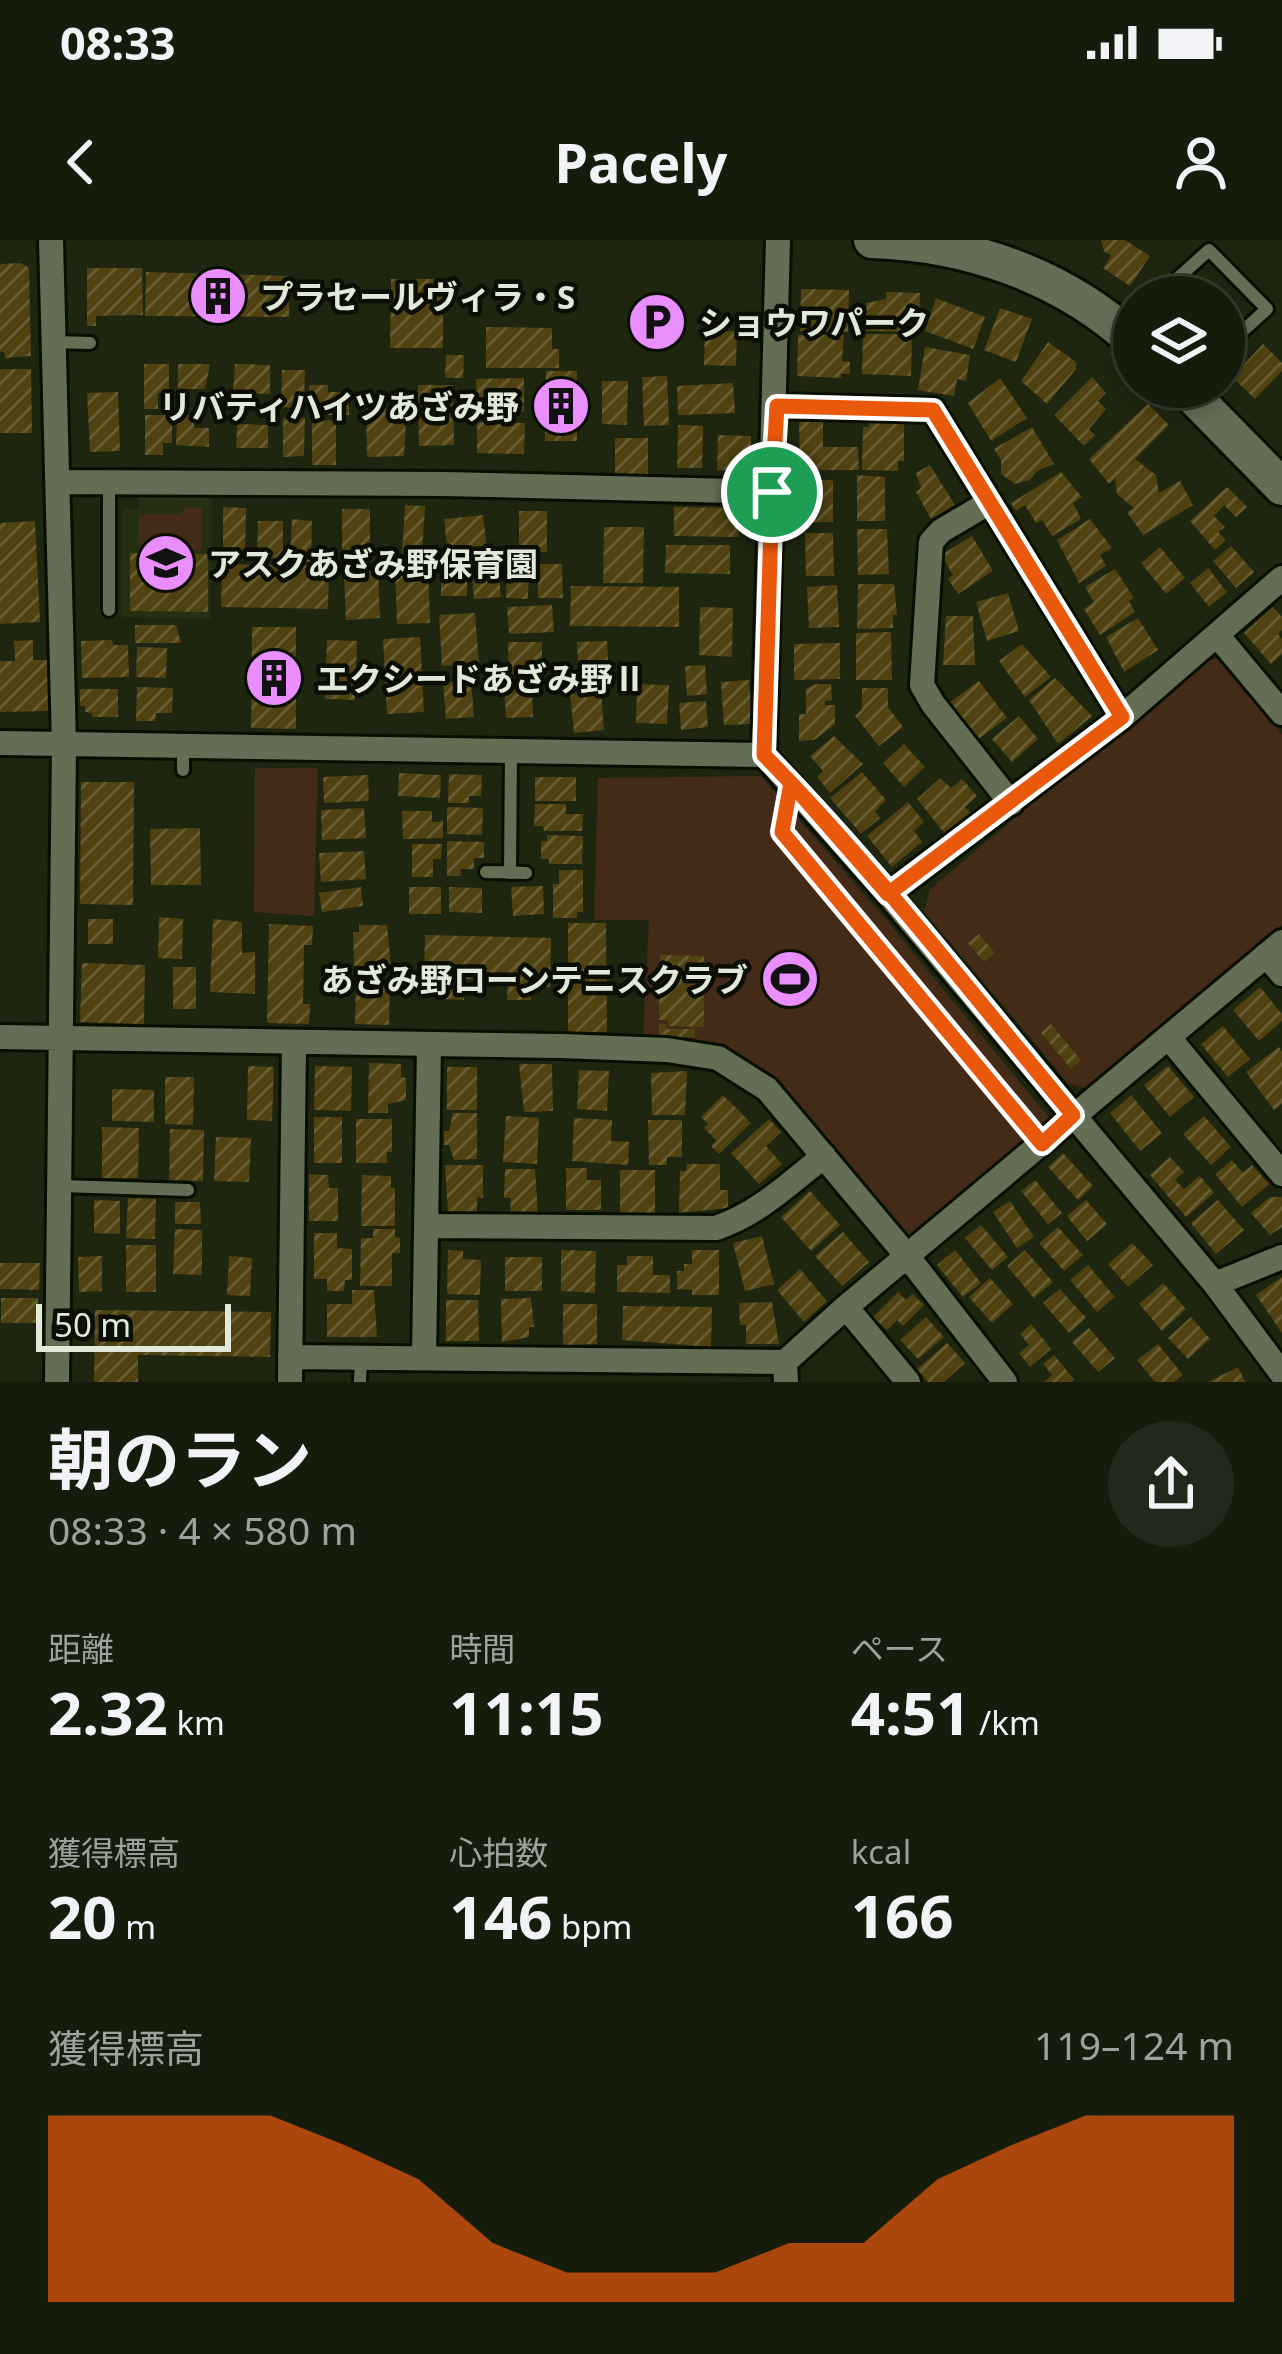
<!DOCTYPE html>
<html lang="ja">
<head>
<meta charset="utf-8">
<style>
  :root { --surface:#161c0c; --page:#23291a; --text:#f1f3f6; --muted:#9ea19d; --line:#353a2d; --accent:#ea580c }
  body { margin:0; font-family:"Noto Sans","Noto Sans JP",sans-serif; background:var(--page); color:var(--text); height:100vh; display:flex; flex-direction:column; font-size:45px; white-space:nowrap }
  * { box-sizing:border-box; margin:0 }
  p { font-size:39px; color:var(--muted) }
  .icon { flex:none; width:66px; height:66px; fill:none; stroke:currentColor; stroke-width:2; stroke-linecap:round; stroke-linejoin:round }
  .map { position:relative; height:1142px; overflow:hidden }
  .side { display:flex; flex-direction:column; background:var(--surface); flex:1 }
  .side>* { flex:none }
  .buttons { position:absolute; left:1113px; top:36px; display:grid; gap:24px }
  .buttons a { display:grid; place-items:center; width:132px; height:132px; border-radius:50%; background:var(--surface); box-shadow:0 6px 18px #0003,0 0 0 3px var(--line); font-size:60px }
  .scale { position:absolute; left:36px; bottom:30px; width:195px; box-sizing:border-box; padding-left:12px; border:6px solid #e2e8da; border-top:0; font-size:33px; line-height:42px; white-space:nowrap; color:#e2e8da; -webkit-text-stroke:9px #0a0e05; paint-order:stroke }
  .pin { position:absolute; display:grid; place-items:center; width:102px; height:102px; color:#fff; margin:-51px; border:6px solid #fff; border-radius:50%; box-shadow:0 3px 12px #0007 }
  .round { display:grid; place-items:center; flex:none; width:126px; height:126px; border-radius:63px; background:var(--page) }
  .headline { display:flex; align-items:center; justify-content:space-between; height:204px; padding:0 48px }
  h1 { font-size:66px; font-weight:700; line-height:90px }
  .metrics { display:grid; grid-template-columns:repeat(3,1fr); gap:18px; height:204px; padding:12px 48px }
  .metrics div { display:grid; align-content:center }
  .metrics b { font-size:60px; font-weight:700 }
  .metrics small { font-size:33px; font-weight:400 }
  .metrics p { font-size:33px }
  .chart { height:336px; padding:24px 48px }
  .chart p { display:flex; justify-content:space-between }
  .chart svg { width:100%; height:216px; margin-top:12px; fill:var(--accent); opacity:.7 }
  .status { display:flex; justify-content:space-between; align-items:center; height:84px; padding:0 60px; background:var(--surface); direction:ltr }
  .status svg { height:33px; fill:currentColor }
  header { display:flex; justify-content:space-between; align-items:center; height:156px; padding:0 48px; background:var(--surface); font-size:54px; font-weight:700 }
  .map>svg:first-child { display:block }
</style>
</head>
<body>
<div class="status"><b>08:33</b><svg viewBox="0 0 49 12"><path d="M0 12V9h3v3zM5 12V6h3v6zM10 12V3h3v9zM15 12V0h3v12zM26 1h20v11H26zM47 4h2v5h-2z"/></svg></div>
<header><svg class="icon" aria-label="back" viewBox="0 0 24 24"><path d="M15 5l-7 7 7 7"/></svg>Pacely<svg class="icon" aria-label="person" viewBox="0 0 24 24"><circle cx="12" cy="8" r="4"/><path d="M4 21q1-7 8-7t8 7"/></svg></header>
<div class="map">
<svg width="1282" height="1142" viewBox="0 0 1282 1142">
  <defs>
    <pattern id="building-hatch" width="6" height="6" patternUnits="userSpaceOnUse" patternTransform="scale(3)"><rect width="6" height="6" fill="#4f4110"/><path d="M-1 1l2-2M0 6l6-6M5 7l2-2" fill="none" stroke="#685c32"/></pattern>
  </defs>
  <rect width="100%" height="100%" fill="#1e2610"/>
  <path fill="#252f12" d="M139,252L212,253L211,379L121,377L122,269H139Z"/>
  <path fill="#432b17" d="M202,267V310H148L147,305H139V274H179L185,268Z
    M1217,419L1282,495V685L1090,850L1069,844L924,671L930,649L1202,421Z
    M255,528H318L314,676L254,672Z
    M761,536L883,676L1051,880L919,994L901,995L722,811L643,797L649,680H594L598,538Z"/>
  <path fill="url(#building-hatch)" d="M1101,0H1125L1150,16L1130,46L1103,28L1111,16L1104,11Z
    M21,23L29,28L31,116L5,118L4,112H0V24Z
    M87,28H142L143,75L96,76V86H87Z
    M146,32L290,36L289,77L145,76Z
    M391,39H443V108H390Z
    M801,49L849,50L848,92L800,91Z
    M886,52L920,53L919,92L866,91V63L886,59Z
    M936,58L985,77L973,109L925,91Z
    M1000,68L1032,79L1016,122L984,110Z
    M486,87L552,88V109H559V128H486Z
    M705,91H737L736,126L704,125Z
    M863,94H912L911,136L862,134Z
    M798,95H844L842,121L850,122V134H841V138L797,136Z
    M1048,102L1076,122V129L1047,164L1021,141Z
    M1263,104L1282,123V131L1255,159L1232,137Z
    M925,107L970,115L966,141L957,139L954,156L918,150Z
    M446,115H464L463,138H445Z
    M144,124H169V153H158V169H144Z
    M178,124H210L205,149H188V159H178Z
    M235,124L270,125V154L233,153Z
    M0,129H31L32,193H0Z
    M282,130H305L304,168L281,167Z
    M546,131H577V201H545Z
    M667,136L669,185L644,186L642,137Z
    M1092,137L1106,153L1098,161L1106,169L1089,189L1095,195L1084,206L1054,175Z
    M524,138V172L477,173L476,139Z
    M1000,138L1027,178L991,201L968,163Z
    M602,141H628L627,185L602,184Z
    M733,143L735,173L678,175L677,146Z
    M309,145H328V152H349V175H309Z
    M418,145H453L454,205L419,206Z
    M118,152L120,211L90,212L87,153Z
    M1148,164L1169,185L1135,219L1156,235L1159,253L1180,241L1193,265L1143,295L1127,272L1134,268L1117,254L1115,238L1109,244L1089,219Z
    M366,168L402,169V182H406L404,216L367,217Z
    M145,175H172V203H163V215H145Z
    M177,175H194V188H209V207L176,205Z
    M283,178H305L304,216L283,217Z
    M336,180V225H312V181Z
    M477,182L525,183L524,214L477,213Z
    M799,182H823V207H858L859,230H800Z
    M869,182H904V221H898V231L862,230L863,187H869Z
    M237,184L268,185V208H236Z
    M678,185L703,186L702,228H677Z
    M1032,187L1054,224L1037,231L1030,240L1015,244L1001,234V220L994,209Z
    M718,195L751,196V231L717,230Z
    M615,198H648V235H615Z
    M930,225L955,265L931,279L916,252L921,248L916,233Z
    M1061,232L1082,257L1073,263L1081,279L1052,296L1042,280L1036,283L1025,265L1016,271L1011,263Z
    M857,235L885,237V281H857Z
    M801,240H833V282L802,283Z
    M1227,247L1247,267L1236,277L1224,265L1214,276L1225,287L1218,292L1226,300L1215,310L1190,281Z
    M405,265L425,266L422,314L402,313Z
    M223,267L246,268L245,314H223Z
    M674,267L740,268L739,297L674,296Z
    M342,269H370V310H342Z
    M519,271H547V312H519Z
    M483,275L487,310L448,315L444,279Z
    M292,279L312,281L311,322L290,321Z
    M1090,279L1112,308L1100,315L1106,326L1079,343L1057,300Z
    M35,281L40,382L0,384V283Z
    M258,281H283V318H257Z
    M604,287H644L643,343H603Z
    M857,289H887L889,334L858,335Z
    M805,293H833L834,336H806Z
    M972,296L993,331L958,354L948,339L953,335L941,315Z
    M666,305H730V334L665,333Z
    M1231,306L1254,332L1236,348L1213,321Z
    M1160,307L1185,338L1166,354L1141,323Z
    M130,313L208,314V372L130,371Z
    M498,323L501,357L474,359L471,325Z
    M222,324L329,326L328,369L221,367Z
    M428,324L430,383L397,384L395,326Z
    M538,324H562L563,358H538Z
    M441,325H467V356H441Z
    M507,325L529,326L528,359L506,358Z
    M1208,328L1227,352L1209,367L1190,343Z
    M1115,329L1134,358L1129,361L1135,372L1100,395L1084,369L1094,362L1085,347Z
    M378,331L380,378L346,380L344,332Z
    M858,344H894L897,375H893V388L857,389Z
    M837,345L839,387L809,388L807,347Z
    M571,346L679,347V387L570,386Z
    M1008,353L1019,391L987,401L976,362Z
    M552,365L554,392L509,394L507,367Z
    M700,367L733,368L732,417L699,415Z
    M1273,367L1282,377V390L1278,394L1282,399V414L1271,424L1244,393Z
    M475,373L479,424L442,426L439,375Z
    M946,376H973L975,425H943Z
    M1138,378L1158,410L1124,432L1106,397Z
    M135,385H176L181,403H135Z
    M252,387H296V489L251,488Z
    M891,392L892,440H856V393Z
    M420,397L424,472L387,474L383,399Z
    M33,400V420H49L50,471L0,472V421H15L14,401Z
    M112,400L113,405H128L129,437L82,438L81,401Z
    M327,400L357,401L355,460L325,459Z
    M607,401L609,441L579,443L577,402Z
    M508,402H542V435H509Z
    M840,403V439L794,440V404Z
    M1022,404L1051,437L1025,457L999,421Z
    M137,407L167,408L166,438L136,437Z
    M705,425L707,454L687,456L685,426Z
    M1055,438L1092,476L1058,504L1029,460Z
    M471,440L474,477L446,479L443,443Z
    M749,440L752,484L724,485L721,442Z
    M979,441L1007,478L977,500L949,463Z
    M532,444L533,477L506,478L504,445Z
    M637,444L669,445L667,484L636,483Z
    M816,444H831L832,460L825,461V465H835V484L814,500L799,501V474H806V449Z
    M137,447L173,448L172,473H156L155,481H136Z
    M862,448H888V467L903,487L879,506L855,476L862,469Z
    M80,449H118V477H92V473L85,472V466H80Z
    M601,451L604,490L574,493L570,454Z
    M706,461L708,487L681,490L679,463Z
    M1019,476L1038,499L1012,522L992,499Z
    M834,496L863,524L830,553L817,537L823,531L810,516Z
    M904,504L925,527L904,547L883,523Z
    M862,532L886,560L875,571L880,578L861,594L830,558Z
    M399,533L441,535L440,558L398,556Z
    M449,534L482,535L481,556H469V563H448Z
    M368,535L369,561L324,563L323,537Z
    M535,537H576V561H535Z
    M940,538L951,548L962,539L977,556L965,567L971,573L945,594L917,559Z
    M81,542H134L133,665L80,664Z
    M908,562L924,582L914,591L922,602L892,627L867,596Z
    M535,564H566V574H583L582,591H544L543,586H534Z
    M447,567L483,568L482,595L447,594Z
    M364,568L366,598L322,600L321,570Z
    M402,571H432V582L443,581V598L403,599Z
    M200,588L201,645H151L150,589Z
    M547,595L583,596L582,624H549V619H541V601H547Z
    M447,601L484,602V618H474V629H460L461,636H447Z
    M412,604H442L441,619H433V637H412Z
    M364,611L366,639L321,642L319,613Z
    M559,630H583V672H577V678H553V644H559Z
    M543,646L544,674L513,676L511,647Z
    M361,647L363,666L322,672L319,653Z
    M409,647H441V674H409Z
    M449,647L482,648V673L449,672Z
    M159,677L183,679L182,719L158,718Z
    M88,679H113V704H88Z
    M213,679L242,682V713L255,712V754L210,752Z
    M568,683H606L607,792H568Z
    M269,684L313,686L312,705H304L303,764H310L309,784L267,783Z
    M359,685H387L391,726H354L353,692H359Z
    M979,694L995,713L984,722L968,703Z
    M425,695L551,698L550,747H531V760H507L508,740L465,739L464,760L440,759V746L424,745Z
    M660,715L704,716V787L668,786V780H659Z
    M82,723L145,725L144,784L80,782Z
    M173,727H196V769H173Z
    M356,746L390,747L389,785L355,784Z
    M1260,747L1282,774V781L1259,801L1233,770Z
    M659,784H666V789H695V797H659Z
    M1051,784L1081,820L1071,829L1041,793Z
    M1223,786L1250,819L1228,837L1201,804Z
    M1279,807L1282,812V864L1274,870L1246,832Z
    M369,823L401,824V837L406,838V860L388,864V873H368Z
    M519,824H552L553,871L524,872Z
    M248,826L274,827L272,881L247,880Z
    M315,826L352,827L351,871L314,870Z
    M1168,826L1194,857L1170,877L1144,845Z
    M447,827H477V870H447Z
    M579,830L609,831L607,871L577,869Z
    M687,831L685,875H652L651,833Z
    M165,837H194L193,885L165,884Z
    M112,849L154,850V882L112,881Z
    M723,855L751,883L719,914L711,906L717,901L704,888L708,884L701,877Z
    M1131,855L1162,893L1140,911L1110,873Z
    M453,873H477V919L454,920L449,905H444V891H449Z
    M506,876L539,878L537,924L503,922Z
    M1204,876L1231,907L1211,925L1183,894Z
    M314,877H342V923H314Z
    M574,878L612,880L611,901L629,902L628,925L572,921Z
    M356,879H392V912H387V923H356Z
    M769,879L781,892L766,906L782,924L759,944L731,913Z
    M648,880H682V917H667V925H649Z
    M102,887L139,888L138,938H102Z
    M170,889L204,890L203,941L169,940Z
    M216,897L251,898L249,942L214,941Z
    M1063,913L1093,946L1078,960L1048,927Z
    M1170,917L1184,932L1175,940L1184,949L1200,936L1214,953L1186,977L1150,935Z
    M1232,920L1243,933L1252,925L1269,944L1242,967L1215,934Z
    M687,924H720V950H728V968L679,973L680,931H686Z
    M445,925H483V958L477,957V975L448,974Z
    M566,928H587V940H601V970H566Z
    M505,929H535L538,973L510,972L511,958H504Z
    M620,930H655V974H620Z
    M309,934L328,935L329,948H338V981H309Z
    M362,935L391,936V948H395V986H361Z
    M1035,940L1062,973L1048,984L1021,951Z
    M810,951L840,985L811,1011L781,977Z
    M1270,957H1282V987L1270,995L1251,973Z
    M128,958L156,959L155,999L126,998Z
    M94,960L120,961V994L94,993Z
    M1086,960L1107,984L1087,1001L1067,976Z
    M1218,960L1244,990L1216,1014L1191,983Z
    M1010,961L1034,997L1017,1008L993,972Z
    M175,962H200L201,984H175Z
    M981,985L1008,1017L992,1030L965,998Z
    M1058,987L1083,1015L1064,1031L1039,1003Z
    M175,989L202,990V1035L173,1034Z
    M373,989H395V997L400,998V1013H392V1046H360L361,998H373Z
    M843,992L869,1022L842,1046L815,1016Z
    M314,993H337V1008L352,1009V1040H345L344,1051H327V1039H314Z
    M762,996L774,1044L745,1051L733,1003Z
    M1132,1003L1153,1025L1128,1047L1108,1024Z
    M126,1005H156V1052H126Z
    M448,1010L463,1011V1019L481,1020L480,1055L447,1054Z
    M561,1010L596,1011L595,1053L561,1051Z
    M692,1010H719V1055H692V1050L677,1049V1031H684V1024H692Z
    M955,1010L981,1043L963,1057L937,1025Z
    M1025,1010L1053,1042L1034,1058L1007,1026Z
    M102,1016V1051L79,1052L78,1017Z
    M229,1016L252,1018L250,1056L227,1055Z
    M627,1016H653V1035H670V1053L617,1052V1025H627Z
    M505,1017H542V1051H505Z
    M0,1023H40L39,1050L0,1049Z
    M1088,1025L1115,1057L1097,1072L1070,1040Z
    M800,1029L827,1061L804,1082L777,1050Z
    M1282,1037V1093L1256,1055Z
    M990,1038L1013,1064L992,1083L969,1057Z
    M1163,1043L1186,1069L1162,1091L1139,1064Z
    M1060,1049L1086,1078L1069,1093L1043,1063Z
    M352,1050H374L377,1097H327V1064H352Z
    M898,1052L906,1060L912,1054L924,1065L903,1086L897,1080L887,1090L873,1077Z
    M1,1058H38V1083H1Z
    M531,1058L534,1087H529V1097L502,1102L501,1059Z
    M446,1060H478L479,1101H446Z
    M772,1062L779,1104H746V1085H740L739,1063Z
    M563,1064H597V1104L563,1105Z
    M623,1066L712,1067L711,1107L622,1100Z
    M95,1070L271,1072L270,1117L138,1115V1142H94Z
    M926,1077L944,1097L918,1119L900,1100Z
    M1191,1077L1210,1099L1188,1119L1168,1098Z
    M1031,1084L1051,1109L1030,1127L1019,1113L1029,1105L1020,1094Z
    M1089,1088L1115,1118L1098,1132L1072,1102Z
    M947,1103L965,1123L944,1142H928L917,1129Z
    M1158,1104L1183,1135L1174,1142H1155L1137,1120Z
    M1054,1115L1074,1139L1071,1142H1044L1052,1135L1043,1124Z
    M1238,1127L1245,1142H1208Z"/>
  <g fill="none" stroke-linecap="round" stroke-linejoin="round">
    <g stroke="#080f00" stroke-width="18">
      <path id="lane" d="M1176,57L1168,47L1209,10L1267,69L1224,108
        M54,102L90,103
        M109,242V370
        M183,530V507
        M791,544L782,592L1041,903
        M486,632L526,633
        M510,633L511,511
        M61,946L188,950
        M360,1142L361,1118"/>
    </g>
    <g stroke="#080f00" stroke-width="30">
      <path id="street" d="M51,0L64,504L57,1142
        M777,166L933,170L1122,477
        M59,242L444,244L772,252
        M990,262L941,291L931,302L922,445L933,464L1011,563
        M1217,395L1282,473
        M0,503L764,515L888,654L1215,1044L1282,1134
        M764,515L778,0
        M888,654L1122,477L1282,338
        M1266,715L1282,734
        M0,797L561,806L667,810L718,818L767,849L908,1017L1005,1142
        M1169,798L1282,934
        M427,986L716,988C758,974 790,943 824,916
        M1215,1044L1282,1017
        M846,1067L908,1142
        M290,1117L785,1122
        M424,1118L429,804
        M290,1142L294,802
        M786,1142L785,1122L846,1067L1282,702"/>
    </g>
    <g stroke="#080f00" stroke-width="42">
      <path id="secondary" d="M872,0C967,3 1062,35 1134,101
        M1184,147L1282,247"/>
    </g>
    <use href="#lane" stroke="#646e55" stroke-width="12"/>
    <use href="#street" stroke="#646e55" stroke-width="24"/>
    <use href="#secondary" stroke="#646e55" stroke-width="36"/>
  </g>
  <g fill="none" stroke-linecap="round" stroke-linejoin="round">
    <g stroke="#fff" stroke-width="24">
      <path id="route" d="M772,252L764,515C875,628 972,754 1073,875L1042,904L782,592L791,543L888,654L1122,477L933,170L777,166L772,252"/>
    </g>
    <use href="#route" stroke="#ea580c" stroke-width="15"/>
  </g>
  <defs>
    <g id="building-disc" transform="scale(3)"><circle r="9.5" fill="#ea8dfd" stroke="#0a0e05"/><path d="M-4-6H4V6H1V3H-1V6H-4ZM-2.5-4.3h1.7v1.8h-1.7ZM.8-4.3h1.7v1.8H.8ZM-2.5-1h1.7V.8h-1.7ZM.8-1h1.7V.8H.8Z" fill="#111"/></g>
    <g id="parking-disc" transform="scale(3)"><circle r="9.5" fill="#ea8dfd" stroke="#0a0e05"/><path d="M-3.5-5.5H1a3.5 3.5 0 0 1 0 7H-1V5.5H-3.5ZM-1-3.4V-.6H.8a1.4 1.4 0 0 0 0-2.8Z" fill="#111"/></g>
    <g id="school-disc" transform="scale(3)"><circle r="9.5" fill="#ea8dfd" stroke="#0a0e05"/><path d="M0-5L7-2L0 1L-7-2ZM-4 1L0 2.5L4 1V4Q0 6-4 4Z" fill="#111"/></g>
    <g id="stadium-disc" transform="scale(3)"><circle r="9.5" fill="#ea8dfd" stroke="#0a0e05"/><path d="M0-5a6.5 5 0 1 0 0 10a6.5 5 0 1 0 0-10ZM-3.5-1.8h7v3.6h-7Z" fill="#111"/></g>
  </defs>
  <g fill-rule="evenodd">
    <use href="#building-disc" x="218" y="56"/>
    <use href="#parking-disc" x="657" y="82"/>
    <use href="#building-disc" x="561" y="166"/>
    <use href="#school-disc" x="166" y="323"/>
    <use href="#building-disc" x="274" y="438"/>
    <use href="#stadium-disc" x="790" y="739"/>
  </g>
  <g text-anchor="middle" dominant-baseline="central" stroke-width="9" stroke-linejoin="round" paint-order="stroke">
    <g font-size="33" font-weight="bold" fill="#e2e8da" stroke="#0a0e05" text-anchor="start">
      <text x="260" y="56">プラセールヴィラ・S</text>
      <text x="699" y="82">ショウワパーク</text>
      <text x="519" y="166" text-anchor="end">リバティハイツあざみ野</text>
      <text x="208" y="323">アスクあざみ野保育園</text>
      <text x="316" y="438">エクシードあざみ野Ⅱ</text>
      <text x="748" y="739" text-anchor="end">あざみ野ローンテニスクラブ</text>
    </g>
  </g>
</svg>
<div class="buttons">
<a><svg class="icon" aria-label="layers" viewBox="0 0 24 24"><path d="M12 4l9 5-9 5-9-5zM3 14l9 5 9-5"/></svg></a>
</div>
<div class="scale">50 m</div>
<div class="pin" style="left:772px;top:252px;background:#1e9e55"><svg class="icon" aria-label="arrive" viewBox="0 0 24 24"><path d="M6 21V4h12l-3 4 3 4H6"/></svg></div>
</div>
<section class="side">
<div class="headline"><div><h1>朝のラン</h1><p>08:33 · 4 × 580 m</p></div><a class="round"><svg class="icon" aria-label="share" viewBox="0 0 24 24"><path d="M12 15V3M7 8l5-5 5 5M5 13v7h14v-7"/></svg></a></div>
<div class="metrics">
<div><p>距離</p><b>2.32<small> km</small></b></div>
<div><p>時間</p><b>11:15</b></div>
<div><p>ペース</p><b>4:51<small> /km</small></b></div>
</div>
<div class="metrics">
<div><p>獲得標高</p><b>20<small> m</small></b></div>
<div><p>心拍数</p><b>146<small> bpm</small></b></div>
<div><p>kcal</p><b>166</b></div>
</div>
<div class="chart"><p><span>獲得標高</span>119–124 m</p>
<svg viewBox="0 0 160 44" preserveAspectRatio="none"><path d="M0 44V6L10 6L20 6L30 6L40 12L50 19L60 32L70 38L80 38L90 38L100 32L110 32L120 19L130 12L140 6L150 6L160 6V44z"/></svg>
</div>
</section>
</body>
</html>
